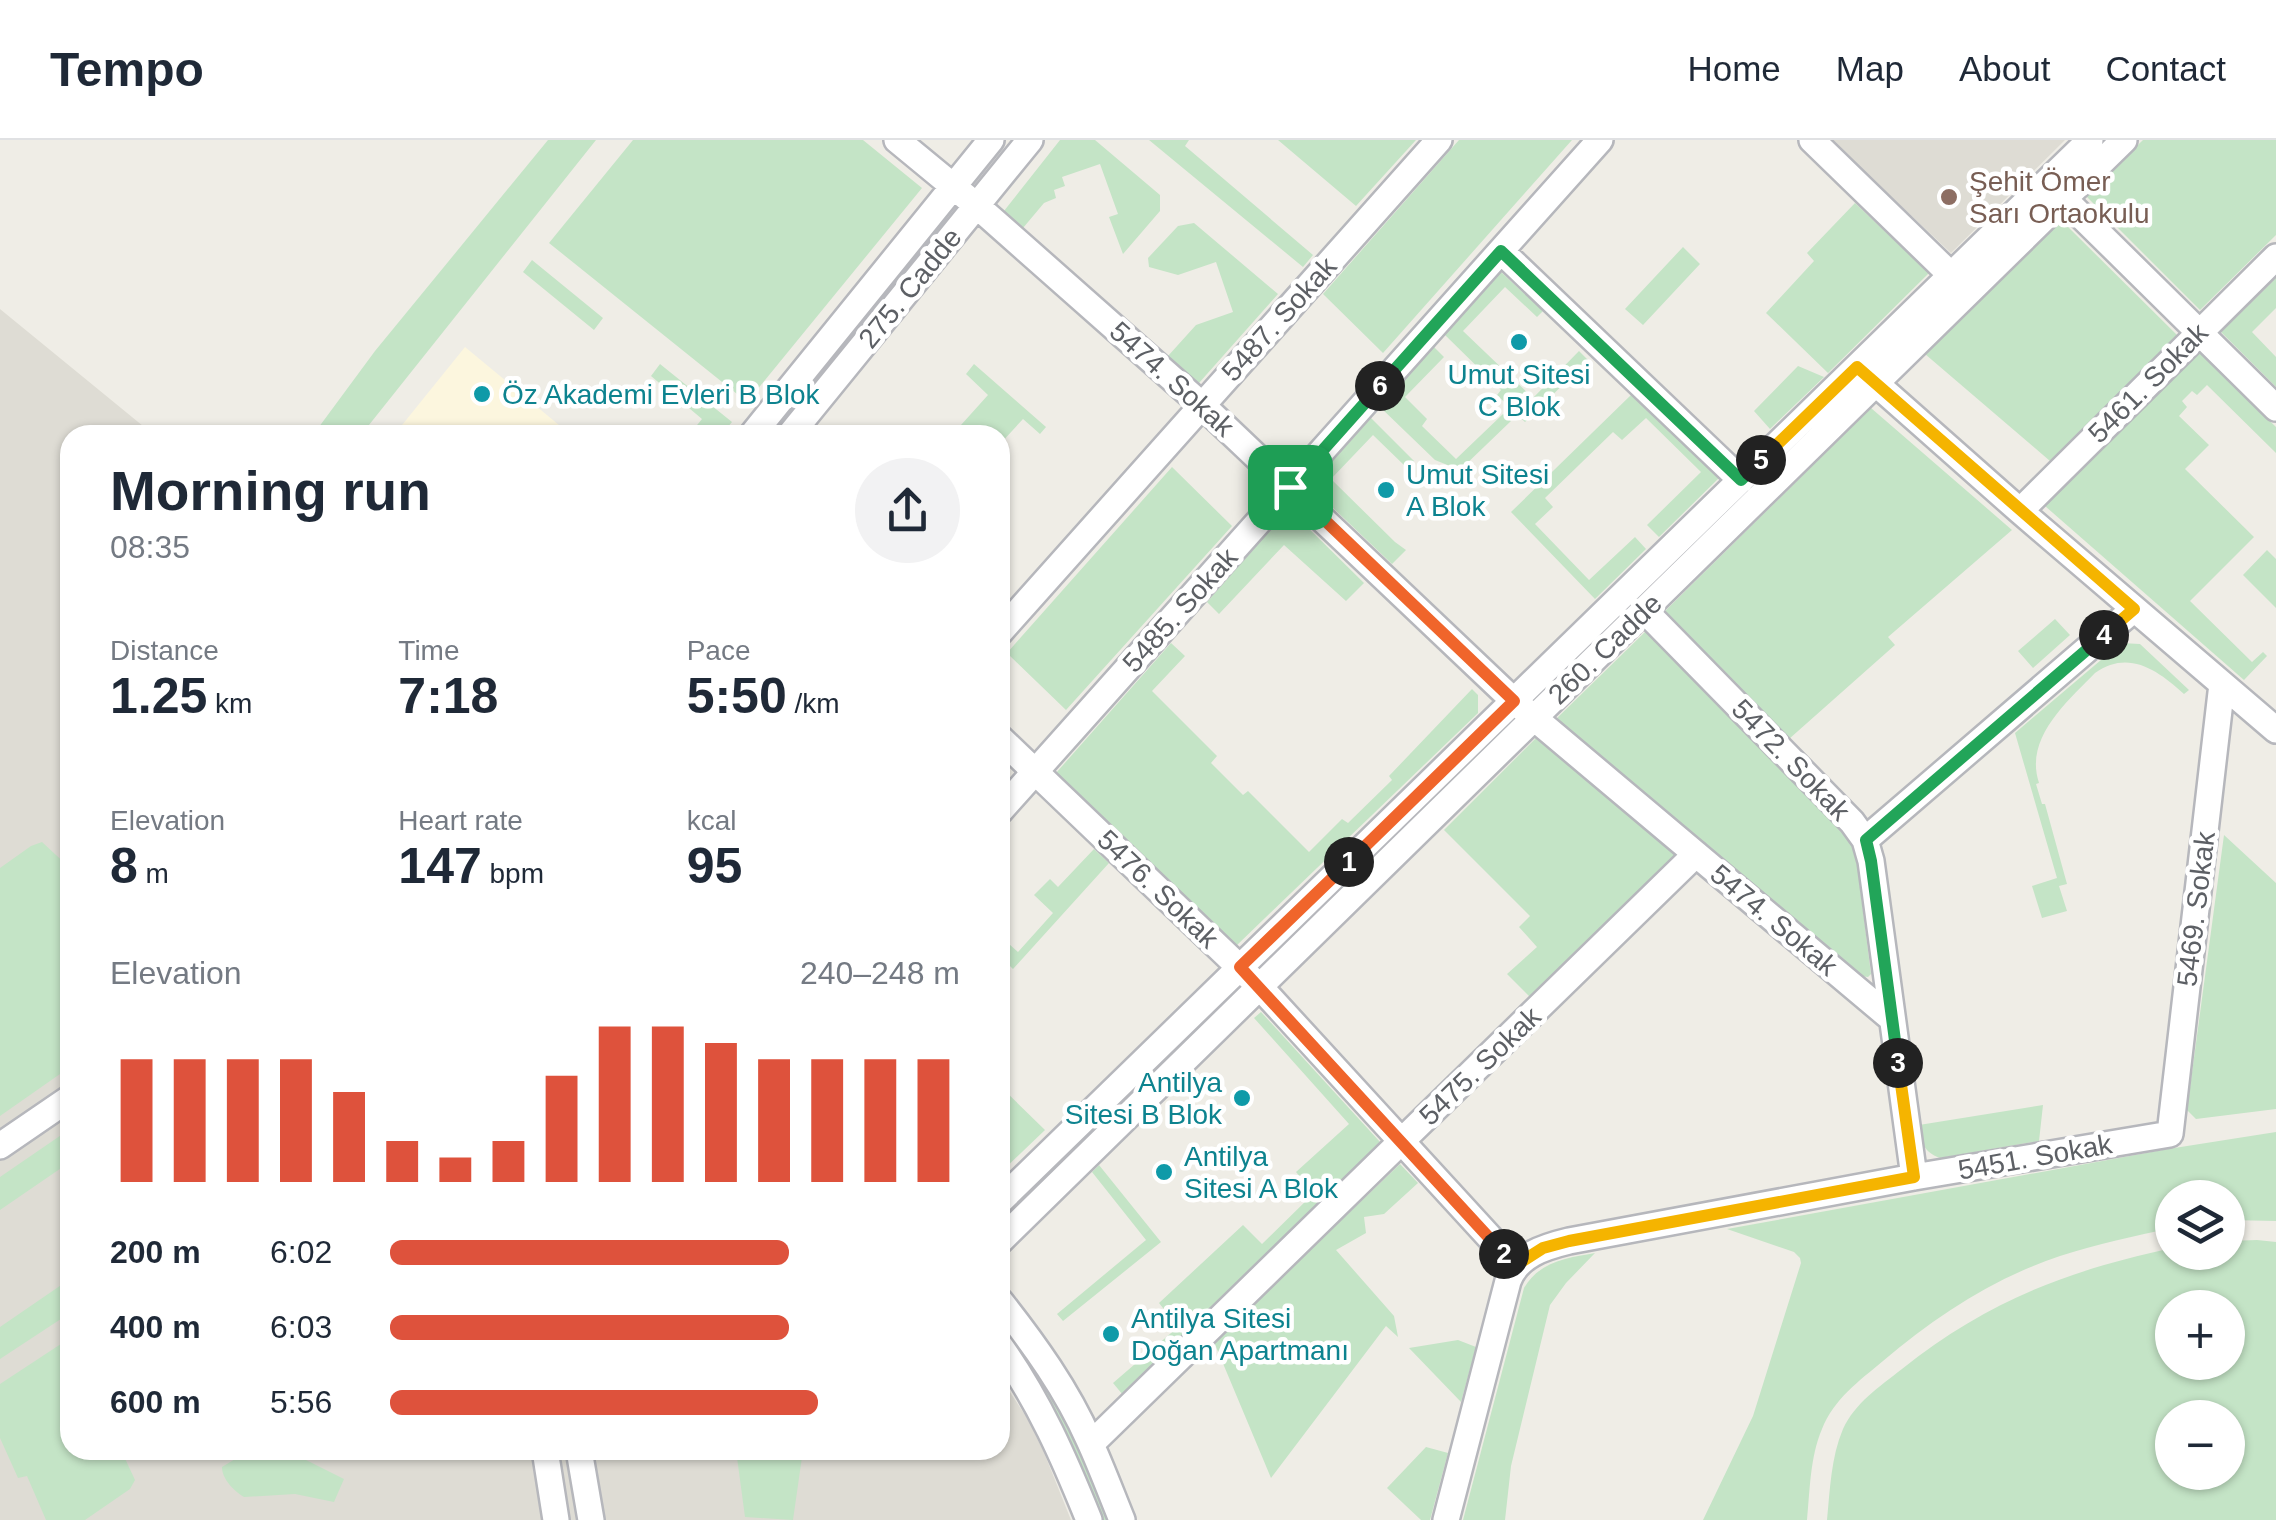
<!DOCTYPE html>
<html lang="en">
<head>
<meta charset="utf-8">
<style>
  :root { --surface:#fff; --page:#f2f2f3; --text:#1f2937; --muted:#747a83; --line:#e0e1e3; --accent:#de523c }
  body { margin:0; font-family:Arial,sans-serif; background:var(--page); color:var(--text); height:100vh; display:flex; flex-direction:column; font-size:38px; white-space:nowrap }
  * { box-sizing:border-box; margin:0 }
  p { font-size:32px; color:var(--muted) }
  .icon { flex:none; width:55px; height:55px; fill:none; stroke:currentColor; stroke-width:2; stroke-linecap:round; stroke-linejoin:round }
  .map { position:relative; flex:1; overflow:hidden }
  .side { position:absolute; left:60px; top:285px; width:950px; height:1035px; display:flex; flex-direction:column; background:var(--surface); border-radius:30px; box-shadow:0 2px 8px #0004 }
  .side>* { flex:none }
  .controls { position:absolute; left:2155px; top:1040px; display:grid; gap:20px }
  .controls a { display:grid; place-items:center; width:90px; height:90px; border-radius:50%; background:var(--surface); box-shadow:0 2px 8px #0004; font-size:50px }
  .pin { position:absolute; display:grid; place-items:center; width:85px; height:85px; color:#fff; margin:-42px; border-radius:20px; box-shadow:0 5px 15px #0006 }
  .km { position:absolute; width:50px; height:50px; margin:-25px; border-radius:50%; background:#222; color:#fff; font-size:28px; line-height:50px; text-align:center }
  .round { display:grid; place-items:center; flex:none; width:105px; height:105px; border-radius:52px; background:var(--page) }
  .overview { display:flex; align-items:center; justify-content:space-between; height:170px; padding:0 50px }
  h1 { font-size:55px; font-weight:700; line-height:75px }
  .stats { display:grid; grid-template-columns:repeat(3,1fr); gap:15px; height:170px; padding:10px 50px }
  .stats div { display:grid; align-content:center }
  .stats b { font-size:50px; font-weight:700 }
  .stats small { font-size:28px; font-weight:400 }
  .stats p { font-size:28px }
  .chart { height:280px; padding:20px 50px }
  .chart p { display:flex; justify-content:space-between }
  .chart svg { width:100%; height:180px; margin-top:10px; stroke:var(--accent); stroke-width:6 }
  ul { padding:0 50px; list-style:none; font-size:32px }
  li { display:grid; grid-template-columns:160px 120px 1fr; align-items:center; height:75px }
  li i { height:25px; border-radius:12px; background:var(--accent) }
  header { display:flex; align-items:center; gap:60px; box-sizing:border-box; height:140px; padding:0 50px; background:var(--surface); border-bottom:2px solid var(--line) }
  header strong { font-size:48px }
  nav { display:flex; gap:55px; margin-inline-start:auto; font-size:35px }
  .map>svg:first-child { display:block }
</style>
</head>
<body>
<header>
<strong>Tempo</strong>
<nav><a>Home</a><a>Map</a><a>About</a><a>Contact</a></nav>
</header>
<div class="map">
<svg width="2276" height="1380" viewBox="0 0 2276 1380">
  <rect width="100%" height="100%" fill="#efede6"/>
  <path fill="#fcf6de" d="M465,207L571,295H394Z"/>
  <path fill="#dedcd4" d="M1831,0H2065L1951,113Z
    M0,169L154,295H70V1310H1000V1237L1029,1281L1045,1315L1071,1380H0Z"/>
  <path fill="#c4e4c6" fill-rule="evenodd" d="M548,0H596L361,295H313L375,211Z
    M633,0H863L922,48L747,262L549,103Z
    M1060,0H1095L1160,55V71L1123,114L1109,77L1118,74L1100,24L1062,37L1065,46L1054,50L1056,58L1044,63L1023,88L1004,71Z
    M1149,0H1189L1185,6L1313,115L1303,127Z
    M1278,0H1416L1356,66Z
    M1459,0H1572L1383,213L1323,154Z
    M2143,0H2276V95L2200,170L2086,56Z
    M1855,63L1929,133L1828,233L1766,173L1814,121L1807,113Z
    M942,75L950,82L776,295H764Z
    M2061,80L2177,195L2050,321L1925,214Z
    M1194,83L1278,154L1199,243L1168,216L1196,185L1233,172L1216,122L1178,135L1149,127L1148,118L1178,86Z
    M1683,107L1700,124L1643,185L1625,169Z
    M532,120L603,178L594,190L523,132Z
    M1501,132L1543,171L1537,177L1505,147L1463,191L1533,258L1579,211L1588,220L1525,282L1497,255L1501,250L1445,195Z
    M2276,138V168L2252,192L2276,217V247L2221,192Z
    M1434,207L1444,217L1405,257L1427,279L1422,286L1456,319L1503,274L1511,281L1460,330L1435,320L1380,267Z
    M2199,212L2276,287V313L2207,245L2197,255L2192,251L2182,261L2187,267L2179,276L2209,305L2185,329L2254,397L2190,461L2252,522L2263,512L2267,516L2244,540L2045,366Z
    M660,224L732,282L721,295H689L702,279L651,236Z
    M974,224L1046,287L1040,294L1023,279L1000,304V295H952L988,255L966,234Z
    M1798,226L1824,237L1770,289L1754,271Z
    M1631,255L1719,338L1659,397L1647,385L1701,332L1646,278L1622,300L1613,292L1545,358L1553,367L1535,384L1589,440L1635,397L1646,409L1595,459L1511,372Z
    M1871,268L2012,390L1888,497L1895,505L1789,599L1664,472Z
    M1371,278L1414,321L1407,328L1373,295L1331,339L1395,402L1406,410L1392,424L1310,346Z
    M1172,327L1232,386L1066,570L1007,513Z
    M1289,369L1364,443L1346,461L1284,405L1219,474L1207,462Z
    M2267,410L2276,419V468L2243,435Z
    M2055,479L2070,495L2033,528L2018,511Z
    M1646,491L1850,699L1856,716L1871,834L1868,837L1860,836L1555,580Z
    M1171,503L1185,516L1152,551L1217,616L1211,623L1243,655L1248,651L1309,712L1342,679L1348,683L1392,640L1389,636L1472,549L1478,555V573L1235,807L1056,633Z
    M2121,503L2140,504L2189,550L2184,554C2158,530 2128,509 2095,533C2067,562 2024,598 2039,643L2036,644L2042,664H2045L2067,744L2059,746L2067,771L2042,778L2032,746L2057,738L2015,593Z
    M1539,595L1677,715L1530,857L1507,834L1537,807L1519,787L1530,776L1444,690Z
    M2224,695L2276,743V969L2196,979L2187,970Z
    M42,702L70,728V927L0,976V728L31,706Z
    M1094,709L1109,723L1013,829L1000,816V796L1018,812L1053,773L1034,755L1050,739L1058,747Z
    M1261,872L1380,1002L1123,1255L1113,1243L1178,1187L1159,1163L1243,1085L1262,1104L1314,1053L1296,1032L1349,984L1254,878Z
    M1000,946L1045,990L1000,1033Z
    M2043,965L2039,1001L1940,1018C1923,1012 1921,1001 1919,985Z
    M70,989V1022L0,1070V1037Z
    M2276,992V1081L2228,1080V1058H2172V1088C2135,1096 2097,1104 2060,1116C1994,1138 1936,1176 1883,1221C1859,1241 1834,1259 1822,1289C1810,1317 1810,1350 1807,1380H1703L1753,1276L1801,1123L1800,1118L1794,1112L1727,1089L2168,1009Z
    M1400,1024L1418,1043L1384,1074L1364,1077L1366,1093L1336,1110L1394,1176L1398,1197L1386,1186L1271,1338L1214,1202Z
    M1099,1025L1161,1102L1063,1181L1057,1174L1146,1100L1092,1032Z
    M2257,1100L2276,1102V1380H1827C1830,1350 1831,1317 1843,1289C1855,1263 1879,1247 1902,1229C1987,1161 2067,1131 2172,1108V1112H2228V1101ZM2172,1168H2228V1222H2172ZM2172,1278H2228V1332H2172Z
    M1595,1113L1566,1143L1550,1165L1511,1326L1505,1380H1463L1524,1148C1540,1121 1567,1118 1595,1113Z
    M70,1139V1173L0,1219V1187Z
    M1000,1180C1030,1220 1059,1261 1080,1307C1091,1331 1100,1356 1109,1380H1102C1081,1329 1060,1280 1031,1233C1020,1216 1000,1200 1000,1180Z
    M70,1198V1310H121L135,1340L130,1349L85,1380H46L27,1336L18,1338L0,1298V1244Z
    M1458,1200L1476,1207L1461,1262L1409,1208Z
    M1426,1307L1448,1313L1430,1380H1421L1387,1348Z
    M250,1310H300L298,1316L344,1339L334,1362L295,1354L244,1357C234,1351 222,1339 222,1327Z
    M736,1310H803L793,1380L745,1377Z"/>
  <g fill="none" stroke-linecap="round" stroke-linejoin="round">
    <g stroke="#b6b7bc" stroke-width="30">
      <path id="minor" d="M897,0L977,66L1202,265L1514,561L1892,879
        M1812,0L1951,135
        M2064,59L2276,268
        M1501,111L1741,340
        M1864,233L2020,371L2276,590
        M752,295L991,0
        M790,295L1030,0
        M2020,371L2276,117
        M1644,470L1852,682L1865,700L1871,721L1914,1037
        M1000,492L1439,0
        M1000,598L1260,847L1515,1125
        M1000,671L1600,0
        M1865,700L2134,469
        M0,1006L70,958
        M1000,1061L2090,0
        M1000,1101L2124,0
        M1000,1161C1034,1204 1067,1250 1089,1300C1101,1326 1111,1353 1122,1380
        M1000,1206C1039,1261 1064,1318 1089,1380
        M1091,1304L1696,714
        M545,1310L556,1380
        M579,1310L591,1380
        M1446,1380L1508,1141C1518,1115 1544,1107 1569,1101L1914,1037L2170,994L2222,544"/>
    </g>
    <use href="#minor" stroke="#fff" stroke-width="25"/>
  </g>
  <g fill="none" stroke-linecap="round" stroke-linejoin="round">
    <g stroke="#fff" stroke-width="20">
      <path id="split-1" d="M1290,347L1514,561L1349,722"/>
    </g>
    <g stroke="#fff" stroke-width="20">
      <path id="split-2" d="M1349,722L1240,827L1504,1114"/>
    </g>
    <g stroke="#fff" stroke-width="20">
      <path id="split-3" d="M1504,1114L1515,1126L1543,1108L1569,1101L1914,1037L1898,923"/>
    </g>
    <g stroke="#fff" stroke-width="20">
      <path id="split-4" d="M1898,923L1871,721L1866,700L2104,495"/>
    </g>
    <g stroke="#fff" stroke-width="20">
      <path id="split-5" d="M1761,320L1857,227L2134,469L2104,495"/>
    </g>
    <g stroke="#fff" stroke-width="20">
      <path id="split-6" d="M1380,246L1501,111L1741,340L1761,320"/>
    </g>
    <g stroke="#fff" stroke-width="20">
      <path id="split-7" d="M1290,347L1380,246"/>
    </g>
    <use href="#split-1" stroke="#f0652b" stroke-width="12"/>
    <use href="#split-2" stroke="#f0652b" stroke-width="12"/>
    <use href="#split-3" stroke="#f5b400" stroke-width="12"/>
    <use href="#split-4" stroke="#22a559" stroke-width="12"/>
    <use href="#split-5" stroke="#f5b400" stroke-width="12"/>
    <use href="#split-6" stroke="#22a559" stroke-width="12"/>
    <use href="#split-7" stroke="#22a559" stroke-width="12"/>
  </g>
  <circle fill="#8d6e63" stroke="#fff" stroke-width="4" cx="1949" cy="57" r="10"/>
  <g fill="#0f9aa8" stroke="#fff" stroke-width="4">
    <circle cx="1519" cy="202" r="10"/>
    <circle cx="482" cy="254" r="10"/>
    <circle cx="1386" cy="350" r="10"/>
    <circle cx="1242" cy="958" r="10"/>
    <circle cx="1164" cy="1032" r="10"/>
    <circle cx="1111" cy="1194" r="10"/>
  </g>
  <g text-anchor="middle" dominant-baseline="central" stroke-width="9" stroke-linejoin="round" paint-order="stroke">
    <g font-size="28" fill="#785e54" stroke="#fff" text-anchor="start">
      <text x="1969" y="41">Şehit Ömer<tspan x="1969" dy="32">Sarı Ortaokulu</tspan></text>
    </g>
    <g font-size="28" fill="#5d6065" stroke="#fff">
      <text transform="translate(910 148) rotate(-51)">275. Cadde</text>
      <text transform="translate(1279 179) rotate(-48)">5487. Sokak</text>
      <text transform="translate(1172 239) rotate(42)">5474. Sokak</text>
      <text transform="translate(2148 243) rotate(-45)">5461. Sokak</text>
      <text transform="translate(1180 470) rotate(-48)">5485. Sokak</text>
      <text transform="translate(1605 509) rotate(-44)">260. Cadde</text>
      <text transform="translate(1791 620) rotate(46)">5472. Sokak</text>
      <text transform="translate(1158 749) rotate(44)">5476. Sokak</text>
      <text transform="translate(2196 769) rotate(-83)">5469. Sokak</text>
      <text transform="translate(1774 780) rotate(40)">5474. Sokak</text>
      <text transform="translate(1480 926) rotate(-44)">5475. Sokak</text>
      <text transform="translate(2035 1017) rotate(-10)">5451. Sokak</text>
    </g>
    <g font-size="28" fill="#0d838f" stroke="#fff" text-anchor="start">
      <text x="1519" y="234" text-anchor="middle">Umut Sitesi<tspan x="1519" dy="32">C Blok</tspan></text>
      <text x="502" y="254">Öz Akademi Evleri B Blok</text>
      <text x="1406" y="334">Umut Sitesi<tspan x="1406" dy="32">A Blok</tspan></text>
      <text x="1222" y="942" text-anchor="end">Antilya<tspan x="1222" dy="32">Sitesi B Blok</tspan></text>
      <text x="1184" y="1016">Antilya<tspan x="1184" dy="32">Sitesi A Blok</tspan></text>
      <text x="1131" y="1178">Antilya Sitesi<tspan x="1131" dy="32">Doğan Apartmanı</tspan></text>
    </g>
  </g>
</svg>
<div class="controls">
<a><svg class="icon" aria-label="layers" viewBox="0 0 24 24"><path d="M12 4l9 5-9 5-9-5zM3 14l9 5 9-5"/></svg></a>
<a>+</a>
<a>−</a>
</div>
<div class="pin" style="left:1290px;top:347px;background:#1e9e55"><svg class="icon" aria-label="arrive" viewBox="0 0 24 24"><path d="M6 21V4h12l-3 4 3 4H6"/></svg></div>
<b class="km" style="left:1349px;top:722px">1</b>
<b class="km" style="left:1504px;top:1114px">2</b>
<b class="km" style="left:1898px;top:923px">3</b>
<b class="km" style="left:2104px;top:495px">4</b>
<b class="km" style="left:1761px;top:320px">5</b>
<b class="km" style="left:1380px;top:246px">6</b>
<section class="side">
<div class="overview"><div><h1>Morning run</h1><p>08:35</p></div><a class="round"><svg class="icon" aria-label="share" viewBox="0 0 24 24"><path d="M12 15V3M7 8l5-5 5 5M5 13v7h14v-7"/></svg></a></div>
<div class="stats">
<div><p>Distance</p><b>1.25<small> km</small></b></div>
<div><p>Time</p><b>7:18</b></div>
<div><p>Pace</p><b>5:50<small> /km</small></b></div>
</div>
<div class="stats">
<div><p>Elevation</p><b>8<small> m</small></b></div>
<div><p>Heart rate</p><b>147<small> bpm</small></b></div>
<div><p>kcal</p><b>95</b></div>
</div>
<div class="chart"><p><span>Elevation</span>240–248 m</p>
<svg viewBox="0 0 160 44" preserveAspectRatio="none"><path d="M5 44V14M15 44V14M25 44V14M35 44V14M45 44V22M55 44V34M65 44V38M75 44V34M85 44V18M95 44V6M105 44V6M115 44V10M125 44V14M135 44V14M145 44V14M155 44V14"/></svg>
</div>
<ul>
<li><b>200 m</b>6:02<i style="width:70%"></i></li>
<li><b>400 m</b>6:03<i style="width:70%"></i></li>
<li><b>600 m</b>5:56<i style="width:75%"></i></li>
</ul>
</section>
</div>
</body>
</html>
